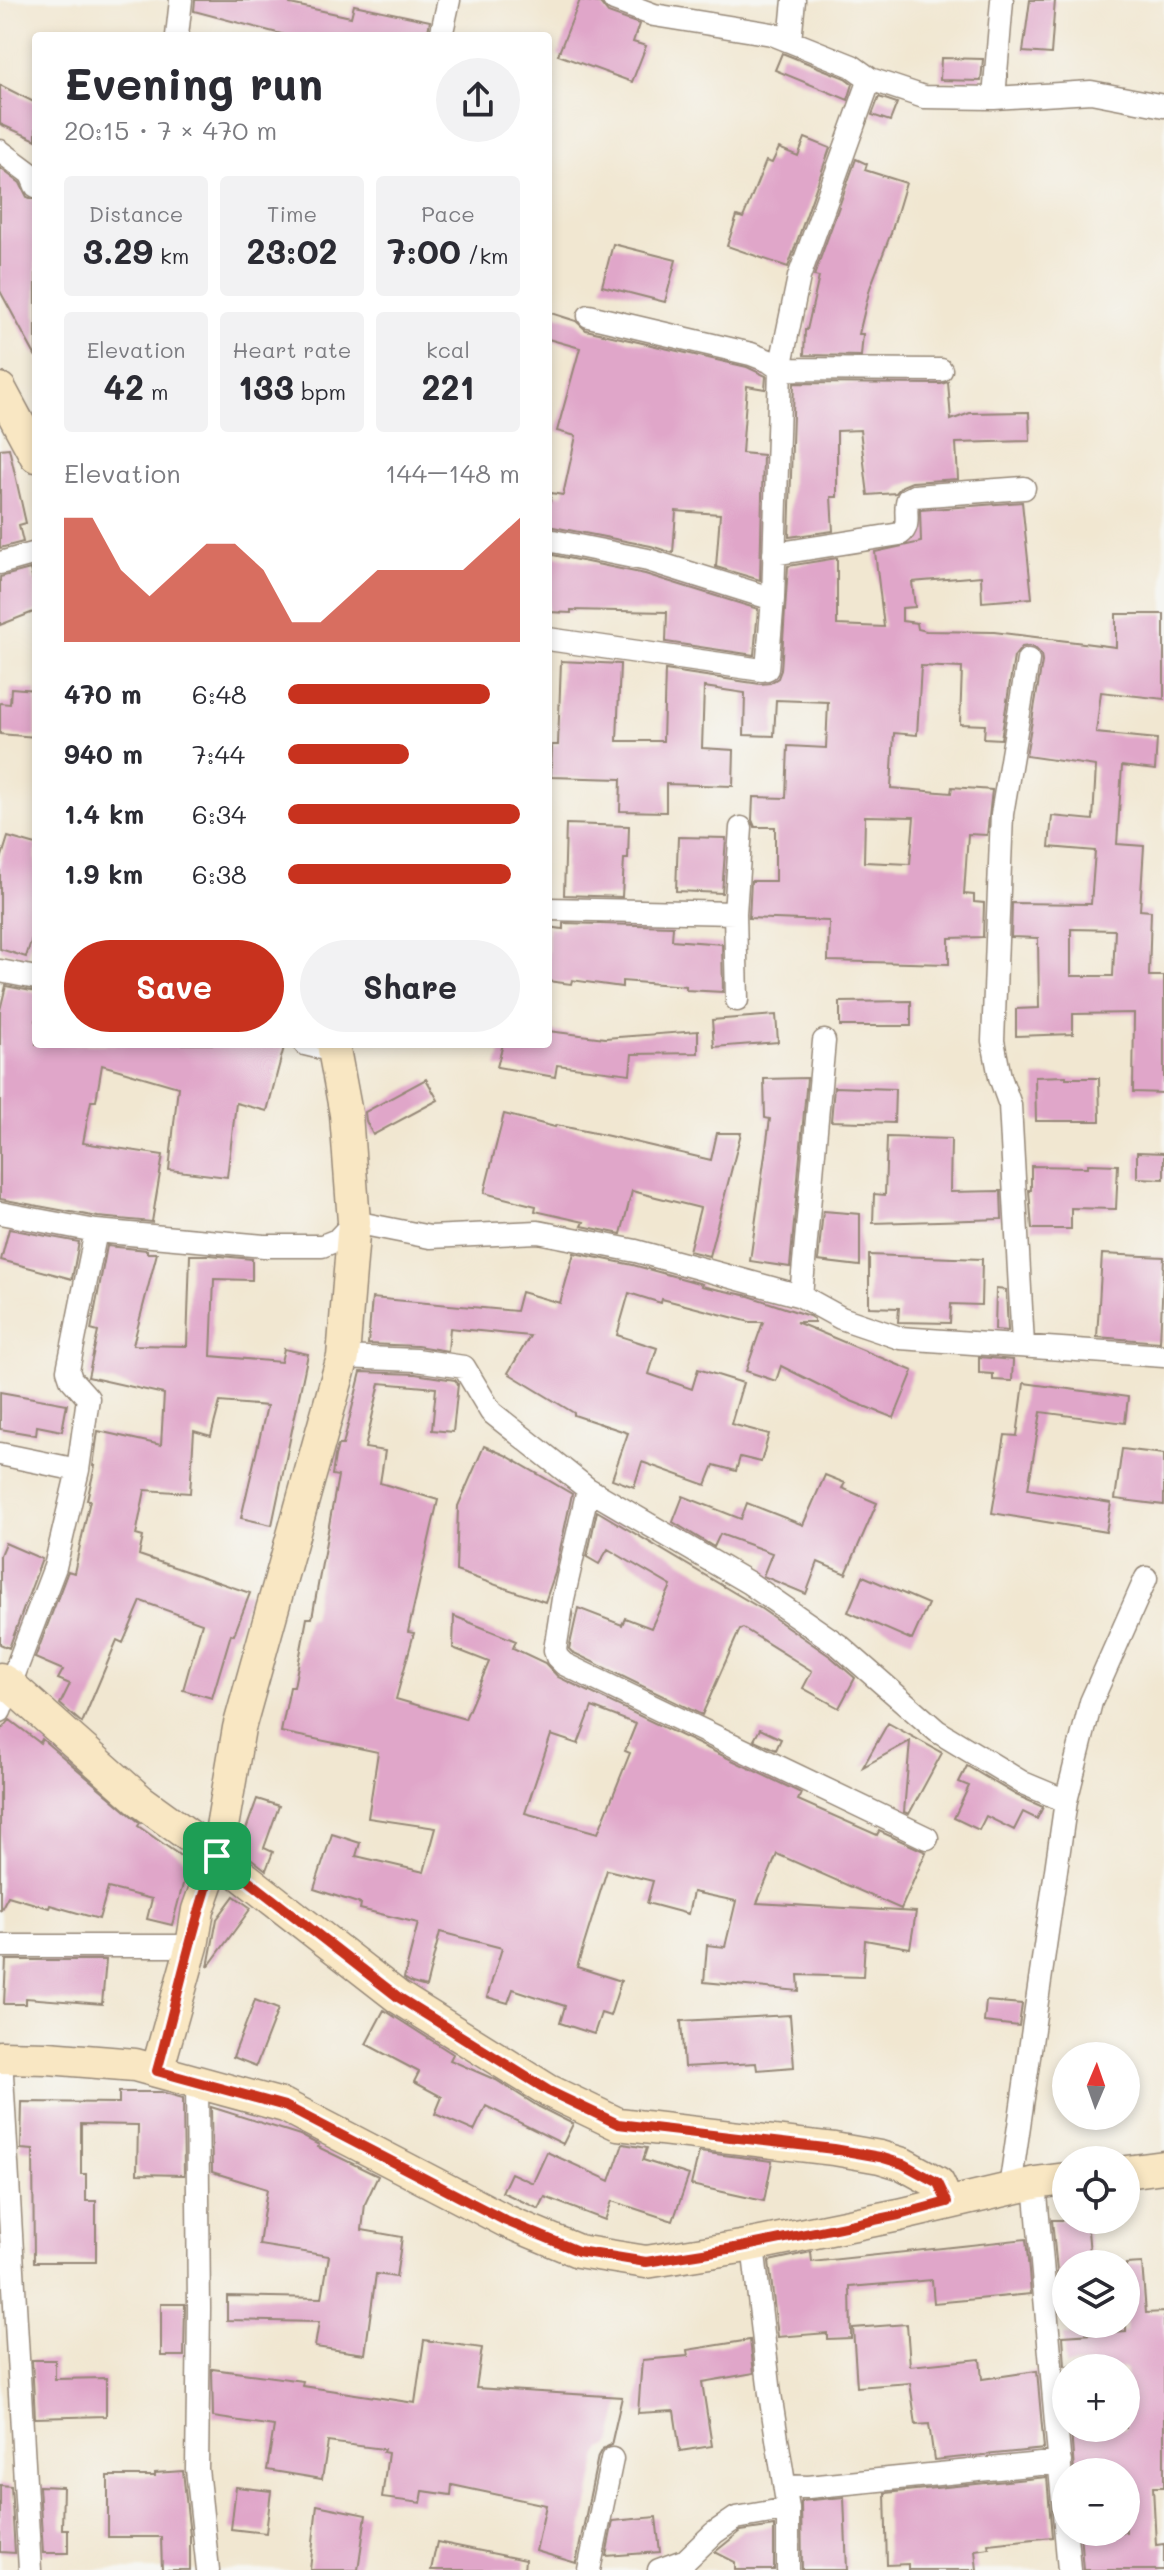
<!DOCTYPE html>
<html lang="en">
<head>
<meta charset="utf-8">
<style>
  :root { --surface:#fff; --page:#f2f2f3; --text:#2b2b33; --muted:#7c7c81; --accent:#c8321e }
  body { margin:0; font-family:Mali,sans-serif; background:var(--page); color:var(--text); height:100vh; display:flex; flex-direction:column; font-size:30px; white-space:nowrap }
  * { box-sizing:border-box; margin:0 }
  p { font-size:26px; color:var(--muted) }
  .icon { flex:none; width:44px; height:44px; fill:none; stroke:currentColor; stroke-width:2; stroke-linecap:round; stroke-linejoin:round }
  .map { position:relative; flex:1; overflow:hidden }
  .details { position:absolute; left:32px; top:32px; width:520px; height:1016px; display:flex; flex-direction:column; background:var(--surface); border-radius:8px; box-shadow:0 4px 12px #0003 }
  .details>* { flex:none }
  .needle { width:52px; rotate:2deg }
  .fabs { position:absolute; left:1052px; top:2042px; display:grid; gap:16px }
  .fabs a { display:grid; place-items:center; width:88px; height:88px; border-radius:50%; background:var(--surface); box-shadow:0 4px 12px #0003; font-size:40px }
  .pin { position:absolute; display:grid; place-items:center; width:68px; height:68px; color:#fff; margin:-34px; border-radius:16px; box-shadow:0 4px 12px #0006 }
  .round { display:grid; place-items:center; flex:none; width:84px; height:84px; border-radius:42px; background:var(--page) }
  .head { display:flex; align-items:center; justify-content:space-between; height:136px; padding:0 32px }
  h1 { font-size:44px; font-weight:700; line-height:60px }
  .stats { display:grid; grid-template-columns:repeat(3,1fr); gap:12px; height:136px; padding:8px 32px }
  .stats div { display:grid; align-content:center; border-radius:8px; background:var(--page); text-align:center }
  .stats b { font-size:34px; font-weight:700 }
  .stats small { font-size:22px; font-weight:400 }
  .stats p { font-size:22px }
  .chart { height:224px; padding:16px 32px }
  .chart p { display:flex; justify-content:space-between }
  .chart svg { width:100%; height:144px; margin-top:8px; fill:var(--accent); opacity:.7 }
  .button { display:flex; gap:16px; margin-top:auto; padding:16px 32px }
  .button a { flex:1; height:92px; border-radius:48px; background:var(--accent); color:#fff; font-size:32px; font-weight:700; line-height:92px; text-align:center }
  .button a+a { background:var(--page); color:var(--text) }
  ul { padding:0 32px; list-style:none; font-size:26px }
  li { display:grid; grid-template-columns:128px 96px 1fr; align-items:center; height:60px }
  li i { height:20px; border-radius:10px; background:var(--accent) }
  .map>svg:first-child { display:block }
</style>
</head>
<body>
<div class="map">
<svg width="1164" height="2570" viewBox="0 0 1164 2570">
  <rect width="100%" height="100%" fill="#f6f6f2"/>
  <filter id="ink" filterUnits="userSpaceOnUse"><feTurbulence type="fractalNoise" baseFrequency=".0125" numOctaves="2"/><feDisplacementMap in="SourceGraphic" scale="16" xChannelSelector="R" yChannelSelector="G"/><feConvolveMatrix kernelMatrix="1 2 1 2 8 2 1 2 1" color-interpolation-filters="sRGB"/></filter>
  <filter id="wash" filterUnits="userSpaceOnUse"><feTurbulence type="fractalNoise" baseFrequency=".006" numOctaves="4" result="noise"/><feDisplacementMap in="SourceGraphic" scale="32" xChannelSelector="R" yChannelSelector="G"/><feGaussianBlur stdDeviation="1.8" result="paint"/><feColorMatrix in="noise" values="0 0 0 0 0 0 0 0 0 0 0 0 0 0 0 0 0 1.4 0 .05"/><feComposite in="paint" operator="in"/></filter>
  <g filter="url(#wash)">
    <rect width="100%" height="100%" fill="#f1e7d1"/>
    <g id="blocks">
      <path fill="#e0a6c9" fill-rule="evenodd" d="M195,0H291L290,4L351,17L354,5L430,21L427,36H289L194,11Z
        M580,0L600,3L608,13L639,24L633,42L646,46L632,82L558,55Z
        M1030,0H1055L1051,54L1023,52Z
        M782,53L845,78L853,84L848,100L775,70Z
        M941,58L983,59L981,81L940,80Z
        M0,85L36,103V140L0,124Z
        M879,97L897,103L890,121L872,115Z
        M805,138L830,148L788,267L727,246L737,216L743,218L766,161L772,163L779,148L798,156Z
        M856,159L867,164L865,170L906,183L891,233L870,288L859,334H863L861,356L804,355L805,330H807L819,277L814,276Z
        M0,168L20,183L27,197L36,200V357L0,291Z
        M613,244L676,260L665,302L602,286Z
        M548,312L576,321L586,330L747,367L766,376L765,389L747,386L742,453L763,455L760,580L716,567L720,514L676,511L673,553L651,546L548,526L551,493L563,495L576,436L557,431L580,348L548,339Z
        M948,382L951,420L970,413L1029,412L1030,441L956,443L958,479L912,482L902,486L896,493L868,495L860,430L837,431V497H831L833,531L789,537L794,383L941,384Z
        M9,448L26,523L19,525L23,542L0,548V449Z
        M1022,502L1032,598L982,602L981,576L912,582L915,607L902,608V621L917,623L918,629L926,631L994,632L1116,647V614H1164V699L1101,692L1096,733L1157,739L1155,770L1122,766L1117,844L1144,846L1140,910L1151,911L1149,976H1164V1093L1133,1092L1134,1013L1073,1014V1034L1016,1036V1009L1039,1008L1038,938L1011,937L1012,903L1091,904L1095,851L1049,847L1052,816L1093,820L1096,766L1026,756L1042,662L1041,654L1036,649L1030,646L1022,647L1014,657L1001,739L984,738L985,725L960,724L962,668L921,666L917,735L894,733L891,788L951,793L952,787L992,790L987,835L968,834L964,894L974,895V902L984,903L983,937L949,938V964L828,961L829,921L749,918L751,881H775V827H755L752,820L753,797L786,798L788,746L826,748L828,702L776,700L774,736L744,735L745,693L704,687L702,748L734,750L733,786L666,784V812L620,811L621,779L551,777L552,745H558L561,661L620,664L617,741H663L665,670L760,684L770,683L778,678L781,670L788,566L837,558V625L884,627L875,552L921,542L920,510ZM865,816L914,817L910,864L864,862ZM1071,929L1115,930L1113,976H1071Z
        M548,554L645,574L758,609L754,655L666,642L667,612L571,610V613L548,612Z
        M30,569L33,581L36,580V611L0,625V577Z
        M11,688L36,690V737L0,734V703L10,704Z
        M566,824L629,826L628,859H624L622,897L564,895Z
        M8,837L36,845V926L26,957L0,949V863Z
        M678,837L726,838L722,893L676,891Z
        M563,923L673,926L672,940L722,944L723,992L686,990V986L622,981V987L572,980L571,984L548,981V927L563,929Z
        M6,986L36,992V1044H271L284,1047L267,1111L236,1103L227,1177L169,1170L178,1087L102,1065L96,1101H91L83,1143L163,1155L152,1222L98,1217L0,1199V1010Z
        M911,1001V1026H840V1002Z
        M776,1015L778,1042L714,1047L712,1020Z
        M548,1031L605,1038L698,1031V1053L632,1054L630,1074L557,1065L555,1077L497,1067L503,1044H548Z
        M1066,1076V1078H1099L1100,1121H1036L1035,1077Z
        M807,1078L790,1267L750,1261L770,1119L765,1118L764,1079Z
        M426,1079L438,1100L373,1135L366,1121L365,1112Z
        M834,1087L895,1089L894,1123L831,1121Z
        M504,1114L555,1127L556,1125L609,1136L711,1160L717,1133H741L709,1256L689,1251L700,1208L632,1191L621,1234L582,1226L584,1222L535,1211L536,1206L484,1193Z
        M887,1137L951,1139L950,1192L1001,1191L1002,1219L873,1223L874,1194L885,1195Z
        M1137,1152L1164,1153V1179L1137,1178Z
        M1088,1164L1118,1165L1116,1209L1071,1208V1229H1032L1029,1190H1031V1166L1088,1167Z
        M823,1211L860,1214V1266L818,1261Z
        M9,1229L79,1242L72,1279L1,1260Z
        M107,1246L147,1250V1253H157L133,1345L187,1346L190,1255H210L252,1259V1280L214,1279L211,1356L281,1362L284,1349L308,1354L272,1525L241,1518L267,1406L220,1402L211,1436L194,1431L190,1493L145,1490L136,1535L143,1537L139,1555L250,1593L234,1635L231,1634L212,1698L183,1690L202,1623L141,1601L123,1643L117,1640L82,1723L60,1704L70,1684L58,1679L63,1670L35,1658L68,1571L74,1573L90,1500H87L95,1466H93L98,1431L161,1445L164,1394L88,1377L98,1332L91,1330Z
        M574,1253L633,1265L702,1284L701,1286L749,1296L809,1316L814,1319V1322H796L913,1371L894,1418L851,1401L781,1366L776,1381L746,1371L763,1322H750L662,1299L661,1303L629,1293L617,1335L657,1348L649,1374L692,1389L698,1369L743,1383L731,1424L769,1434L761,1462L740,1457L736,1471L714,1465L706,1485L642,1462L634,1487L612,1479L628,1433L574,1415V1413L508,1373L530,1336L450,1328L448,1351L417,1346L368,1344L372,1298L516,1311L521,1292L560,1303Z
        M1102,1254L1164,1257L1160,1342L1097,1337Z
        M869,1255L982,1259L981,1305L951,1304L950,1323L898,1322L899,1308L869,1307Z
        M996,1289L1006,1290L1008,1331L995,1330Z
        M979,1357L1013,1360L1012,1381L993,1380V1374L979,1373Z
        M361,1372L415,1374L455,1380L458,1384L453,1432L432,1430L436,1388L380,1383L365,1448L385,1451L380,1483L438,1500L408,1632L414,1633L396,1699L465,1719L489,1662L453,1648L454,1616L516,1641L513,1648L545,1663L558,1677L801,1793L798,1800L877,1835L879,1831L926,1852L901,1909L777,1854L757,1903L916,1912L910,1948L865,1940L863,1977L798,1975L799,1991L704,1982L707,1945L725,1947L736,1901L693,1892L688,1914L647,1903L653,1881L607,1870L577,1967L621,1981L610,2016L601,2013L594,2034L560,2023L565,2006L513,1989L508,2003L487,1997L502,1948L440,1932L426,1987L412,1983L404,1978L418,1923L360,1909L361,1904L314,1889L332,1834L360,1843L356,1856L424,1872L436,1828L368,1818L378,1752L281,1732L290,1687H294L307,1618H312L338,1476L332,1475L335,1456L338,1445H343ZM592,1707L636,1724L625,1751L630,1753L598,1833L525,1813L551,1735L578,1744Z
        M1024,1383L1128,1397L1125,1423L1041,1412L1028,1489L1111,1503L1106,1532L992,1513L1005,1435L1017,1436Z
        M0,1392L67,1404L62,1431L37,1426L36,1435L0,1429Z
        M484,1446L505,1455L572,1494L555,1573L545,1602L456,1571L458,1506Z
        M1122,1449L1164,1454V1505L1115,1499Z
        M825,1475L845,1483L842,1488L877,1503L846,1574L818,1562L806,1594L763,1576L772,1553L720,1534L714,1547L673,1522L683,1496L741,1519L747,1503L803,1525Z
        M597,1511L760,1608L831,1657L855,1678L839,1708L803,1688L812,1671L743,1628L740,1629L702,1715L572,1652L569,1649L578,1608L622,1625L625,1618L651,1628L671,1586L608,1549L599,1564L587,1557Z
        M5,1543L42,1559L9,1648L0,1644V1555Z
        M863,1576L928,1604L912,1640L848,1612Z
        M10,1720L40,1743L42,1739L140,1823L138,1826L189,1862L172,1925L147,1919L152,1899L108,1888L99,1919L50,1905L49,1908L8,1896L0,1911V1731Z
        M888,1723L942,1753L909,1814L904,1812L910,1741L863,1767Z
        M760,1729L781,1739L776,1750L754,1740Z
        M967,1766L1016,1795L1043,1807L1037,1819L1023,1812L1014,1830L986,1816L979,1830L954,1818L969,1786L959,1782Z
        M257,1799L279,1806L264,1848L273,1852L266,1870L239,1849Z
        M234,1896L251,1908L208,1967L217,1919Z
        M6,1960H106L102,2004L26,1998V2004H4Z
        M255,2000L278,2009L256,2066L233,2057Z
        M986,2001L1022,2004L1019,2026L984,2022Z
        M384,2010L453,2054L450,2060L496,2080L539,2107L573,2124L563,2144L486,2106L474,2131L435,2114L442,2097L414,2082L419,2072L366,2044Z
        M790,2015L794,2067L757,2070L756,2063L684,2067L681,2021Z
        M119,2092H161L183,2098L184,2175L137,2174L138,2125L81,2124V2174H86V2201H96V2262H34L33,2150L21,2149L22,2102L119,2103Z
        M211,2107L300,2135L319,2145L318,2147L378,2176L365,2204L362,2230L402,2237L396,2277L376,2274L365,2354L315,2347L319,2322L227,2320V2296L322,2298L329,2256L259,2245L267,2189L212,2172Z
        M623,2144L647,2148L643,2160L689,2175L673,2221L612,2201L605,2220L545,2197L539,2209L502,2192L511,2173L533,2183L547,2152L610,2181Z
        M699,2152L772,2161L764,2201L691,2185Z
        M1052,2220H1087L1091,2264H1066V2290L1059,2291Z
        M1026,2239L1031,2294L934,2303L932,2280L850,2287L851,2338L827,2339V2333L778,2337L769,2261L811,2252L812,2262Z
        M1142,2263L1146,2313L1164,2312V2487H1153L1156,2545L1164,2544V2570H1083L1080,2532H1126V2472H1074L1071,2428H1126V2368H1091V2364L1065,2366L1063,2336L1126,2332V2264Z
        M161,2304H185L184,2356H161Z
        M907,2324L910,2366L980,2359L982,2379L1037,2371L1044,2449L934,2460L929,2424L916,2425L910,2383L857,2387L853,2328Z
        M424,2340L482,2348L476,2388L622,2397L611,2445L602,2449L598,2456L576,2563L536,2551L546,2505L452,2485L451,2495L423,2491L421,2503L382,2498L388,2453L383,2452L384,2449L328,2442L322,2479L267,2470L274,2426L213,2417L212,2369L303,2381L302,2386L415,2403Z
        M750,2340L754,2373L702,2382L712,2446L680,2451L674,2411L638,2413L642,2360L688,2356L687,2350Z
        M32,2360H55V2379L106,2378V2416L35,2418Z
        M183,2471L190,2536V2570H162L161,2537H108V2476H155V2473Z
        M1047,2477L1052,2537L988,2544L989,2548L975,2550L977,2570H908V2564L887,2565L885,2493Z
        M0,2485L11,2486L15,2553L0,2552Z
        M39,2486L63,2487L62,2529H68V2553H43Z
        M236,2487L271,2491L266,2533L231,2529Z
        M844,2497L847,2570H802L801,2501Z
        M317,2505L366,2515L358,2570H310Z
        M656,2517L660,2552L606,2556L613,2521Z
        M774,2526V2570H735V2562L715,2552L741,2531Z
        M437,2542L525,2560L524,2570H431Z"/>
    </g>
  </g>
  <g filter="url(#ink)">
    <use href="#blocks" fill-opacity="0" stroke="#968878" stroke-width="2"/>
    <g fill="none" stroke-linecap="round" stroke-linejoin="round">
      <g stroke="#968878" stroke-width="25">
        <path id="street" d="M614,0L654,15L772,34L852,66L870,79L924,97L994,98L1091,92L1164,106
          M177,36L181,0
          M441,36L449,0
          M790,41L794,0
          M994,98L1002,0
          M0,151L31,174L36,186
          M589,316L751,354L769,361L780,369L941,370
          M548,540L648,560L773,599
          M774,554L900,534C912,525 903,511 908,499L914,496L1024,488
          M0,563L36,553
          M548,639L762,670L767,669L773,599L780,369L799,277L870,79
          M548,909L735,913
          M0,971L36,978
          M737,1000L735,913L741,828
          M305,1044L334,1051
          M0,1213L96,1231L264,1246H322L337,1240L354,1222L430,1237L538,1232L636,1251L801,1296L841,1318L900,1338L1164,1356
          M801,1296L824,1041
          M1023,1345L1010,1105L1000,1077L993,1041L1002,814L1028,660
          M343,1357L416,1360L464,1367L491,1412L588,1489L749,1583L840,1646L937,1731L1023,1783L1066,1801
          M0,1454L78,1470
          M588,1489L563,1599L555,1650L557,1657L564,1664L927,1838
          M0,1711L55,1567L78,1470L88,1398L71,1379L68,1370L96,1231
          M0,1946H192
          M1,2057L30,2570
          M197,2082L199,2308L197,2469L208,2570
          M1035,2183L1069,2570
          M1010,2188L1066,1801L1091,1702L1146,1578
          M753,2245L770,2394L788,2509V2570
          M785,2486L808,2487L1060,2462
          M589,2570L612,2459
          M659,2570L686,2560L714,2533L736,2518L788,2509"/>
      </g>
      <g stroke="#968878" stroke-width="35">
        <path id="secondary" d="M0,389L36,456
          M0,1679L10,1685L141,1801L217,1856L398,1997L549,2091L618,2124L834,2149L880,2157L903,2164L938,2183L947,2202
          M0,2057L48,2058L135,2065L285,2106L506,2221L578,2251L646,2262L741,2247L899,2215L1035,2183L1066,2179
          M157,2071L192,1946L198,1910L217,1856L239,1728L343,1357L354,1222L346,1114L333,1044
          M1126,2172L1164,2167"/>
      </g>
      <use href="#street" stroke="#fff" stroke-width="22"/>
      <use href="#secondary" stroke="#f9e7c3" stroke-width="32"/>
    </g>
  </g>
  <g fill="none" stroke-linecap="round" stroke-linejoin="round" filter="url(#ink)">
    <g stroke="#fff" stroke-width="16">
      <path id="route" d="M217,1856L398,1997L549,2091L618,2124L834,2149L880,2157L903,2164L938,2183L947,2202L899,2215L741,2247L646,2262L578,2251L506,2221L285,2106L157,2071C177,2000 192,1926 217,1856Z"/>
    </g>
    <use href="#route" stroke="#c8321e" stroke-width="10"/>
  </g>
</svg>
<div class="fabs">
<a><svg class="needle" viewBox="-14 -14 28 28"><path d="M0-13l5 13h-10z" fill="#e53935"/><path d="M0 13l5-13h-10z" fill="#7c7c81"/></svg></a>
<a><svg class="icon" aria-label="locate" viewBox="0 0 24 24"><circle cx="12" cy="12" r="6"/><path d="M12 2v4M12 18v4M2 12h4M18 12h4"/></svg></a>
<a><svg class="icon" aria-label="layers" viewBox="0 0 24 24"><path d="M12 4l9 5-9 5-9-5zM3 14l9 5 9-5"/></svg></a>
<a>+</a>
<a>−</a>
</div>
<div class="pin" style="left:217px;top:1856px;background:#1e9e55"><svg class="icon" aria-label="arrive" viewBox="0 0 24 24"><path d="M6 21V4h12l-3 4 3 4H6"/></svg></div>
<section class="details">
<div class="head"><div><h1>Evening run</h1><p>20:15 · 7 × 470 m</p></div><a class="round"><svg class="icon" aria-label="share" viewBox="0 0 24 24"><path d="M12 15V3M7 8l5-5 5 5M5 13v7h14v-7"/></svg></a></div>
<div class="stats">
<div><p>Distance</p><b>3.29<small> km</small></b></div>
<div><p>Time</p><b>23:02</b></div>
<div><p>Pace</p><b>7:00<small> /km</small></b></div>
</div>
<div class="stats">
<div><p>Elevation</p><b>42<small> m</small></b></div>
<div><p>Heart rate</p><b>133<small> bpm</small></b></div>
<div><p>kcal</p><b>221</b></div>
</div>
<div class="chart"><p><span>Elevation</span>144–148 m</p>
<svg viewBox="0 0 160 44" preserveAspectRatio="none"><path d="M0 44V6L10 6L20 22L30 30L40 22L50 14L60 14L70 22L80 38L90 38L100 30L110 22L120 22L130 22L140 22L150 14L160 6V44z"/></svg>
</div>
<ul>
<li><b>470 m</b>6:48<i style="width:87%"></i></li>
<li><b>940 m</b>7:44<i style="width:52%"></i></li>
<li><b>1.4 km</b>6:34<i style="width:100%"></i></li>
<li><b>1.9 km</b>6:38<i style="width:96%"></i></li>
</ul>
<div class="button"><a>Save</a><a>Share</a></div>
</section>
</div>
</body>
</html>
